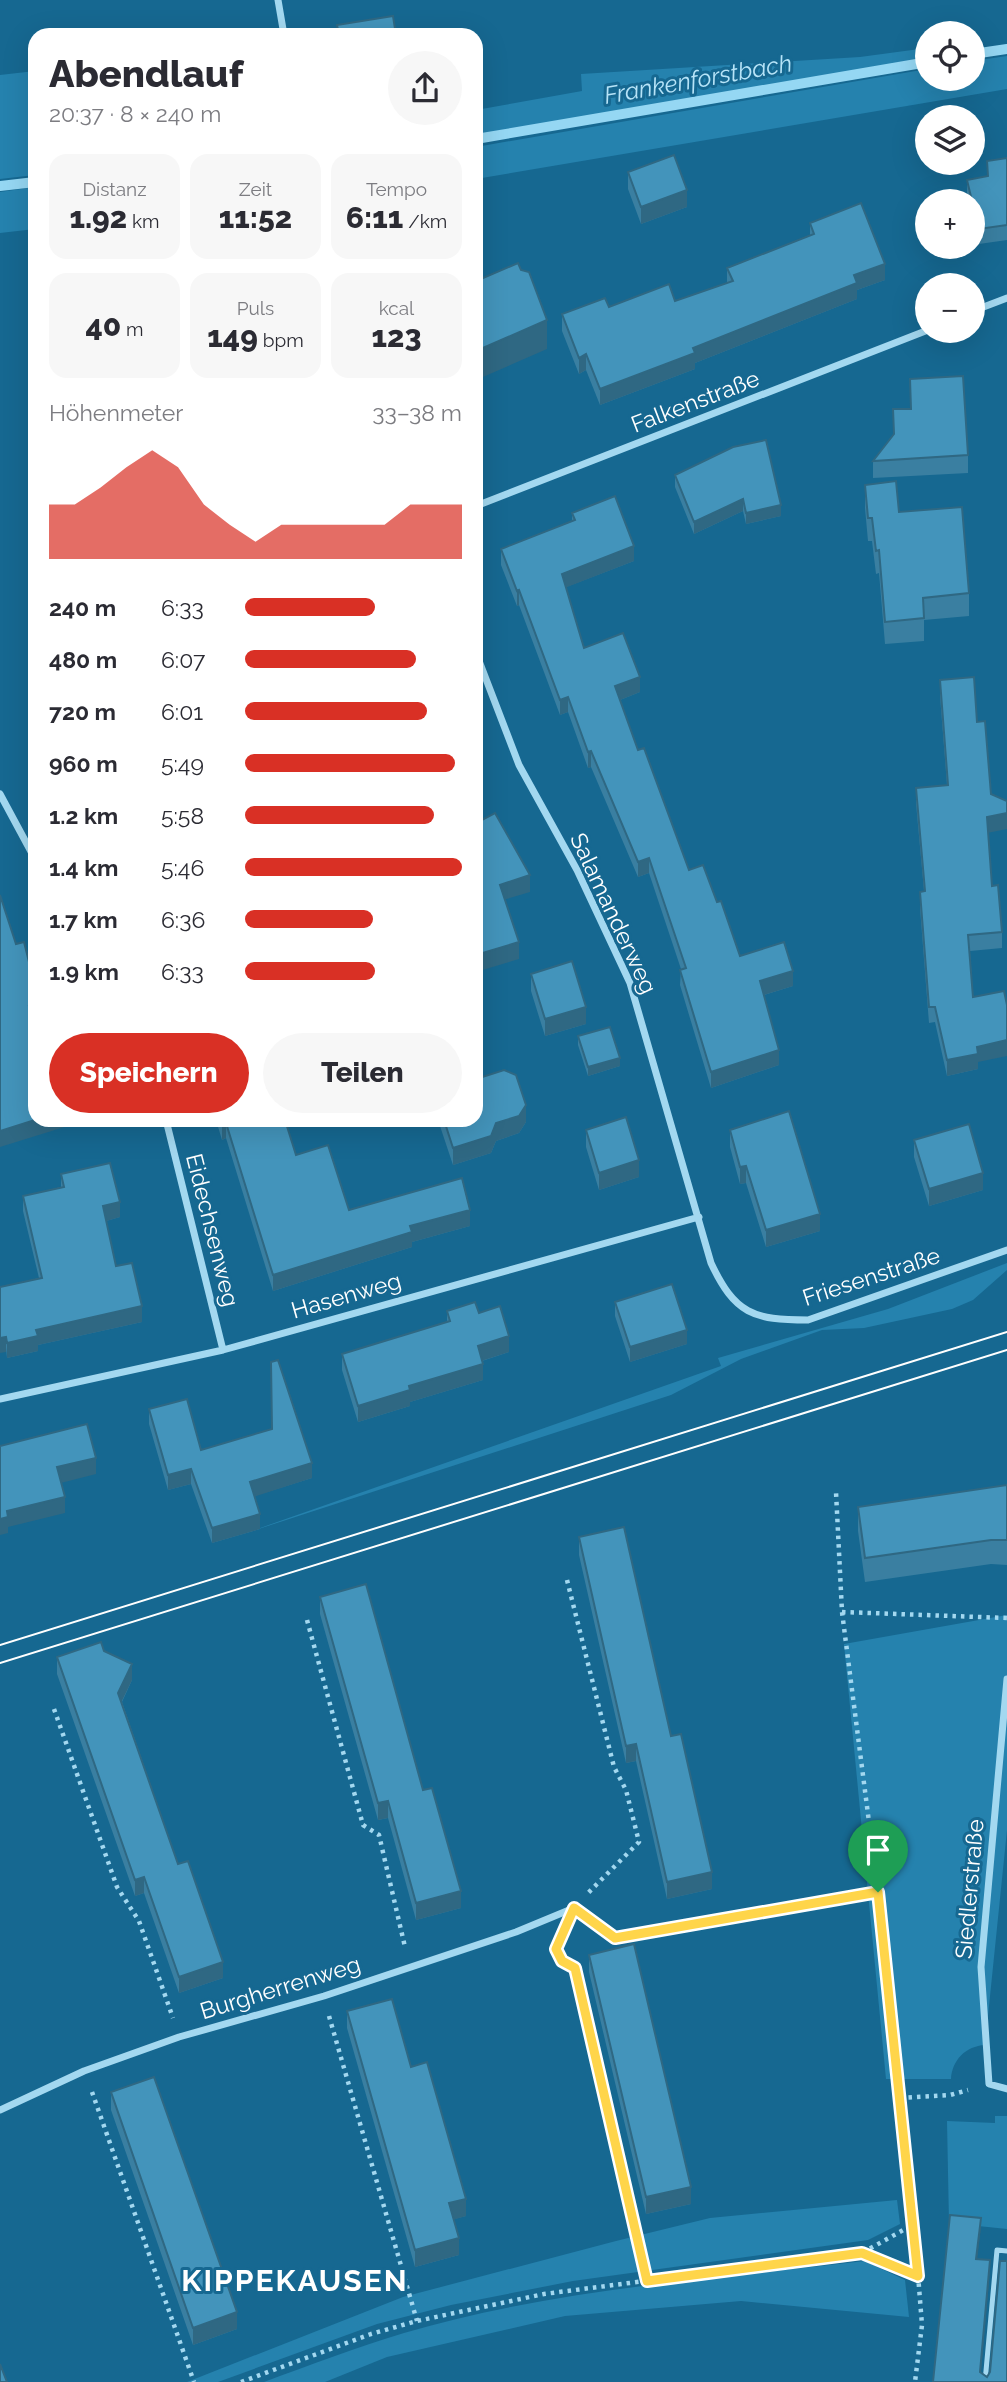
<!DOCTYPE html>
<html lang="de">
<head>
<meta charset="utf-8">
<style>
  :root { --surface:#fff; --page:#f7f7f7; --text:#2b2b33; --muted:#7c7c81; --accent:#d93025 }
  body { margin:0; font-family:Raleway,sans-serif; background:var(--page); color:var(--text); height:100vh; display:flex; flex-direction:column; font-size:26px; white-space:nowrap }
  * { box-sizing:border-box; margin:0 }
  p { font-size:23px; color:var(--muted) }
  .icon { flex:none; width:38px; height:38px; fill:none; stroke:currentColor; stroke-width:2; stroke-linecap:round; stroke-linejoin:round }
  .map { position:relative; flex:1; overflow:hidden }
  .side { position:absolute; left:28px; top:28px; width:455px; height:1099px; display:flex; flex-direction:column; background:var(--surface); border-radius:21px; box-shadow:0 7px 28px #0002 }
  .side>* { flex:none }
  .tools { position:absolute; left:915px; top:21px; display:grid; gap:14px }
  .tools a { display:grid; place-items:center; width:70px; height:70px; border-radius:50%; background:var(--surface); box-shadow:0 7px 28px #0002; font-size:35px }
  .pin { position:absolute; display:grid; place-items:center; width:60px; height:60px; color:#fff; margin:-72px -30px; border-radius:50% 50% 50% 0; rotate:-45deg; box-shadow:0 0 7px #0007 }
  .pin .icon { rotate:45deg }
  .round { display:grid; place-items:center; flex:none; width:74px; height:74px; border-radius:37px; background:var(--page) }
  .overview { display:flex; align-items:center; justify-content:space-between; height:119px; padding:0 21px }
  h1 { font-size:38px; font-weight:800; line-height:52px }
  .stats { display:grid; grid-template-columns:repeat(3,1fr); gap:10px; height:119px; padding:7px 21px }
  .stats div { display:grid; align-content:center; border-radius:18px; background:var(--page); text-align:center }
  .stats b { font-size:30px; font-weight:800 }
  .stats small { font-size:19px; font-weight:400 }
  .stats p { font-size:19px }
  .chart { height:196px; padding:14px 21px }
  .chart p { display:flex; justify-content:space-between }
  .chart svg { width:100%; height:126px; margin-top:7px; fill:var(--accent); opacity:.7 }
  .primary-button { display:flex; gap:14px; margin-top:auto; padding:14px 21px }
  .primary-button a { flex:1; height:80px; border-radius:42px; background:var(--accent); color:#fff; font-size:28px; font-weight:800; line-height:80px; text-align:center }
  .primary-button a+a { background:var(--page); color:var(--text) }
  ul { padding:0 21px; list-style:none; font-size:23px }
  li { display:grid; grid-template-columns:112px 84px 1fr; align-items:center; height:52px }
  li i { height:18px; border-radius:9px; background:var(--accent) }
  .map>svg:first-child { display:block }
</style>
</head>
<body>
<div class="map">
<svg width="1007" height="2382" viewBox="0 0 1007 2382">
  <rect width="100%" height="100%" fill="#166891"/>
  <path fill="#2582ae" d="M927,48V58L476,136V110L582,91L581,74L860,57Z
    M1007,56V89L476,179V147L927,69L928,79H973V61Z
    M35,71V175L0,179V75Z
    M35,187V229L0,233V192Z
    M1007,1263V1270L973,1300L952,1309L864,1328L822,1330L741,1359L671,1395L243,1534L721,1366L718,1358L888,1309Z
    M1007,1615V1830L985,2045C966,2046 952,2060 951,2079H886L844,1644Z
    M995,2116H1007V2229L949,2223L947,2121L995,2123Z
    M897,2200L900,2224L868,2240L573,2281L451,2305L377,2324L218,2382H187L403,2297L616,2241L710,2218Z
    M865,2261L905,2280L909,2317L741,2301L565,2316L387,2357L325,2382H264C310,2365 357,2347 404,2333C553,2289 712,2279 865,2261Z"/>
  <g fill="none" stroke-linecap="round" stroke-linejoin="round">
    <path stroke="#95d7f3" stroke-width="10" d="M973,54L1007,49
      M476,139L928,62
      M0,186L35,182"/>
    <path stroke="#a3d8f0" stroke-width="4.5" stroke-dasharray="3.5 5" stroke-linecap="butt" d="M567,1580L614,1767L626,1790L639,1842L588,1893
      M842,1612L1007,1618
      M307,1620L363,1825L379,1835L405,1947
      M54,1709L117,1887L139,1921L173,2018
      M591,1920L615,1938L878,1892
      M561,1939L556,1949L562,1961L575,1968L647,2281
      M329,2016L417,2321
      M92,2092L194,2382
      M900,2098L950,2095L968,2090
      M914,2224L922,2325L915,2382
      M862,2254L918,2276
      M241,2382L371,2334L417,2321L544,2294L862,2253L914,2224L878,1892L842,1612L836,1492"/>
    <path stroke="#a3d8f0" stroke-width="5" d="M985,2382L997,2250L1007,2251"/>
    <path stroke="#a3d8f0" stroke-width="7" d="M278,0L284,35
      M973,311L1007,298
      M476,506L928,330
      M476,653L519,765L577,870L630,983L711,1263C735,1314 753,1320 808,1320L1007,1250
      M0,794L35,859
      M166,1120L223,1350
      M0,1399L223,1350L699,1217
      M1007,1679L981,1967L989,2084L1007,2089
      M0,2110L84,2071L179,2037L324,1996L516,1932L574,1908"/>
    <path stroke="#fff" stroke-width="2" d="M0,1645L1007,1332
      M0,1663L1007,1350"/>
  </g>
  <path fill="#3a7fa1" d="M1007,158V240L979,244L973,221V201H968L967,195V180L987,176V161Z
    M628,172L687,207L641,224L628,189Z
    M810,223L885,280L857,290V299L695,363V369L600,405L586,370L579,374L562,331V314L609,307L675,301L727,283V268L810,235Z
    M910,379L968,455V473L873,478V461L893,435V409H910Z
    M675,475L781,516L746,524L743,511L694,534L675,487Z
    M865,485L899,512L969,593V616L924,620V641L885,644L879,573L876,574L872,541H868L865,508Z
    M572,513L634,561L566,587L584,648L640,692L620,700L638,750L689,870L717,902L740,956L793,986L764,995L779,1065L711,1088L680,985L681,969L649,873L638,877L591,767L588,768L568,712L560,715L519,605L517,606L501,565V549L572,522Z
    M35,671V692L33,689V672Z
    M940,680L988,833L992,886L1002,932V948L970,951L978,1069L947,1076L935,1022L929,1023L920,908V892L924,891L916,803V788L947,785L940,696Z
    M531,974L586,1024L545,1036L531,991Z
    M578,1036L620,1066L588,1076L578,1045Z
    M216,1120H285L296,1155L349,1210L470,1226L412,1242V1247L273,1291L226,1138L222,1140Z
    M438,1120H476L526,1122L519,1133L496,1141L491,1153L453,1165Z
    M586,1130L639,1177L599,1190L586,1147Z
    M730,1130L820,1231L766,1247L746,1183L740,1184L730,1147Z
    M914,1140L983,1190L929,1206L914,1157Z
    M61,1174L120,1217L106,1221L116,1266L142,1322L38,1345V1351L7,1358L0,1287L39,1278L23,1211V1196L61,1187Z
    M615,1302L687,1344L630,1362L615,1316Z
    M447,1311L479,1313L509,1352L482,1361L483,1380L410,1402V1406L358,1422L342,1370V1354L447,1322Z
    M149,1409L201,1450L312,1478L254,1496L260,1529L212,1543L191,1484L168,1490L149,1424Z
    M1007,1485V1565L991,1564L865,1582L858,1531V1507Z
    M579,1537L671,1736L712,1889L667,1899L636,1761L626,1763L579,1555Z
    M320,1597L423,1790L461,1908L416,1920L388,1818L378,1820L320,1614Z
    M104,1651L132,1680L122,1702L178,1864L223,1978L179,1993L144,1893L135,1896L57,1674V1657Z
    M589,1955L691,2204L646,2214L589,1972Z
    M347,2011L466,2216L454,2219L459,2255L415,2267L347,2028Z
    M111,2092L237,2329L193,2345L111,2110Z"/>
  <path fill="#2f6883" d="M687,190V207L641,224V207Z
    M885,264V280L857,290V299L695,363V369L600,405V389L854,275Z
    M547,320V349L476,380V351Z
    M586,354V370L579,374V358Z
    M743,499V511L694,534V522Z
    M781,505V516L746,524V513Z
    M634,546V561L562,589V574Z
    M519,590V605L517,606V591Z
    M640,677V692L615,702V686Z
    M568,697V712L560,715V700Z
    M591,751V767L588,768V752Z
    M1007,813V829L987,833V817Z
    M649,858V873L638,877V862Z
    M530,875V892L500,901V885Z
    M519,942V959L476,972V955Z
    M793,971V986L760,996V981Z
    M35,1005V1021L29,1022V1006Z
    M586,1007V1024L545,1036V1019Z
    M1007,1040V1056L978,1062V1069L947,1076V1060L977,1047Z
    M779,1050V1065L711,1088V1072Z
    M620,1058V1066L588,1076V1067Z
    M526,1105V1122L519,1133L496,1141L491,1153L453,1165V1148L496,1123Z
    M35,1120H71V1125L0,1147V1131Z
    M226,1123V1138L222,1140V1124Z
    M639,1160V1177L599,1190V1173Z
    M746,1166V1183L740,1184V1167Z
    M983,1173V1190L929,1206V1189Z
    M120,1202V1217L103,1222V1206Z
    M470,1210V1226L412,1242V1247L273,1291V1275L410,1226Z
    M820,1214V1231L766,1247V1230Z
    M142,1306V1322L38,1345V1351L7,1358V1343L36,1330Z
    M687,1330V1344L630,1362V1347Z
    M509,1336V1352L478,1362V1346Z
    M6,1337V1352L0,1353V1338Z
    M483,1364V1380L410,1402V1406L358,1422V1406L409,1386Z
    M96,1458V1474L57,1484V1467Z
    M312,1463V1478L250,1498V1482Z
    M191,1469V1484L168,1490V1475Z
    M65,1497V1513L8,1527V1533L0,1535V1519L7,1511Z
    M260,1514V1529L212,1543V1528Z
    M132,1664V1680L118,1709V1693Z
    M636,1744V1761L626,1763V1746Z
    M388,1801V1818L378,1820V1803Z
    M712,1872V1889L667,1899V1882Z
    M144,1877V1893L135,1896V1880Z
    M461,1891V1908L416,1920V1903Z
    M223,1962V1978L179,1993V1977Z
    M691,2187V2204L646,2214V2197Z
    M466,2199V2216L449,2221V2203Z
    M981,2218V2228L976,2269V2259Z
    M459,2238V2255L415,2267V2250Z
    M990,2260V2270L980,2382V2372Z
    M237,2312V2329L193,2345V2328Z"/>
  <path fill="#4394bb" stroke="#2f6883" stroke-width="2" d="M393,16L396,35H339L337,25Z
    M674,155L687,190L641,207L628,172Z
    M1007,158V225L979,229L973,206V201H972L967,180L988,176L987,161Z
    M861,203L885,264L854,275L857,283L693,348L695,353L600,389L586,354L579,358L562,314L605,298L609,307L669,284L675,301L733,281L727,268L814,234L810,223Z
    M518,263L521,270L529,272L547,320L476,351V267L481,279Z
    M963,376L968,455L873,461L894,434L893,409H911L910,379Z
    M766,440L781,505L746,513L743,499L694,522L675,475L733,447Z
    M896,481L899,512L962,507L969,593L923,598L924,618L885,622L879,550L876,551L872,518H868L865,485Z
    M615,496L634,546L562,574L584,648L623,633L640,677L615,686L638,750L644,748L689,870L703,865L717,902L721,901L740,956L784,942L793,971L760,981L779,1050L711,1072L680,970L686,968L649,858L638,862L591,751L588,752L568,697L560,700L519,590L517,591L501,549L575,520L572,513Z
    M974,677L977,722L985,721L991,794L1007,801V813L987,817L992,886L998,885L1002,932L968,935L973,997L1004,991L1007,1005V1040L977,1047L978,1054L947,1060L935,1007H929L920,892L925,891L916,788L948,785L940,680Z
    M495,813L530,875L500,885L519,942L476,955V823Z
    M0,895L16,944L24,942L35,986V1005L29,1006L35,1024V1120L0,1131Z
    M572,961L586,1007L545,1019L531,974Z
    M610,1027L620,1058L588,1067L578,1036Z
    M504,1070L516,1075L526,1105L519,1116L496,1123L491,1136L453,1148L444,1120H476V1079Z
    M789,1111L820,1214L766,1230L746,1166L740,1167L730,1130Z
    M626,1117L639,1160L599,1173L586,1130Z
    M221,1120H285L296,1155L328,1145L349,1210L462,1178L470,1210L410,1226L412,1232L273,1275L226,1123L222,1124Z
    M969,1124L983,1173L929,1189L914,1140Z
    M110,1163L120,1202L103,1206L116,1266L132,1263L142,1306L36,1330L38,1336L7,1343L6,1337L0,1338V1287L42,1278L23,1196L64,1187L61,1174Z
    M672,1284L687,1330L630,1347L615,1302Z
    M475,1302L479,1313L500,1306L509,1336L478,1346L483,1364L409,1386L410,1390L358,1406L342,1354L450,1321L447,1311Z
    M278,1360L312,1463L250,1482L260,1514L212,1528L191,1469L168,1475L149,1409L187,1399L201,1450L272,1429L271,1362Z
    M87,1424L96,1458L57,1467L65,1497L7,1511L8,1517L0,1519V1446Z
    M1007,1485V1540H991L865,1558L858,1507Z
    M624,1527L671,1736L681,1734L712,1872L667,1882L636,1744L626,1746L579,1537Z
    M366,1584L423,1790L432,1788L461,1891L416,1903L388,1801L378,1803L320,1597Z
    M101,1642L104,1651L132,1664L118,1693L178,1864L188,1861L223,1962L179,1977L144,1877L135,1880L57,1657Z
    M634,1944L691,2187L646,2197L589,1955Z
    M392,1999L411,2067L427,2062L466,2199L449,2203L459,2238L415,2250L347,2011Z
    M154,2077L237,2312L193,2328L111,2092Z
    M950,2215L981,2218L976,2259L990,2260L980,2372L987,2377L990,2372L1000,2261H1007V2382H933Z
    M0,2364L7,2382H0Z"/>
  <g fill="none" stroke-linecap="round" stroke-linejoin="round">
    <g stroke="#fff" stroke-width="14">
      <path id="route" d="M878,1892L918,2276L862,2253L647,2281L575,1968L562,1961L556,1949L574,1908L615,1938Z"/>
    </g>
    <use href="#route" stroke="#ffd54a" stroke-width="9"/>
  </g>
  <g text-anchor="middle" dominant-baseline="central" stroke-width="6" stroke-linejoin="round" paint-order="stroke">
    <g font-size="23" fill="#fff" stroke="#166891">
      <text transform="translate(695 401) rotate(-21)">Falkenstraße</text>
      <text transform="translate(614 913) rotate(65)">Salamanderweg</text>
      <text transform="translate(213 1230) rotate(76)">Eidechsenweg</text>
      <text transform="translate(871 1276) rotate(-18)">Friesenstraße</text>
      <text transform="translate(346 1295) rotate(-16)">Hasenweg</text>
      <text transform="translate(969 1889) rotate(-85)">Siedlerstraße</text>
      <text transform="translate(280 1987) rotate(-17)">Burgherrenweg</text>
    </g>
    <g font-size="24" font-style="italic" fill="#b7e4f8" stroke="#166891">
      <text transform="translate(698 79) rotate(-10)">Frankenforstbach</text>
    </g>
    <g font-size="30" font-weight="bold" letter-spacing="2" fill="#fff" stroke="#166891">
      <text x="295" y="2280">KIPPEKAUSEN</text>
    </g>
  </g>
</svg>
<div class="tools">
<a><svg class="icon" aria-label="locate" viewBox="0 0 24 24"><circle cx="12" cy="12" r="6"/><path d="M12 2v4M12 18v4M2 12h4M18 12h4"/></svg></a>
<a><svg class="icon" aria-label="layers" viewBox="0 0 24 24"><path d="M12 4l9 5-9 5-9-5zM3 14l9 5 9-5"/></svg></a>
<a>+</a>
<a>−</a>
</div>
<div class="pin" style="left:878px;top:1892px;background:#1e9e55"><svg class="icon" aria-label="arrive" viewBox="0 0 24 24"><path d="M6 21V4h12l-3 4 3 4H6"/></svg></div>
<section class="side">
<div class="overview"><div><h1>Abendlauf</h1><p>20:37 · 8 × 240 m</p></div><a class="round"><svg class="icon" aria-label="share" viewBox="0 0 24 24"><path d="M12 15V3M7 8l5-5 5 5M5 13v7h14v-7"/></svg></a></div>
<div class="stats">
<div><p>Distanz</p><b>1.92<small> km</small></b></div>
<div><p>Zeit</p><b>11:52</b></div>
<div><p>Tempo</p><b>6:11<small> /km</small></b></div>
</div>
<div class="stats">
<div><b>40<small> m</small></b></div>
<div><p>Puls</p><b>149<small> bpm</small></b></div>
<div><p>kcal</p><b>123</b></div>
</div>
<div class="chart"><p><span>Höhenmeter</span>33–38 m</p>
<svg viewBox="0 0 160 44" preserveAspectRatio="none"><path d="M0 44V25L10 25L20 19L30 12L40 6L50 12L60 25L70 32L80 38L90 32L100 32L110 32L120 32L130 32L140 25L150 25L160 25V44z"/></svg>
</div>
<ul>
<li><b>240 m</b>6:33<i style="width:60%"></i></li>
<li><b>480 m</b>6:07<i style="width:79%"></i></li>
<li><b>720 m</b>6:01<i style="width:84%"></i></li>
<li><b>960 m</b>5:49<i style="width:97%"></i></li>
<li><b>1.2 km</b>5:58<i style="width:87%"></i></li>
<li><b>1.4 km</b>5:46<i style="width:100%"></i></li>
<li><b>1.7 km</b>6:36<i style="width:59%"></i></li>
<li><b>1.9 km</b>6:33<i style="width:60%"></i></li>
</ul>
<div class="primary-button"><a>Speichern</a><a>Teilen</a></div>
</section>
</div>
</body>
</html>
